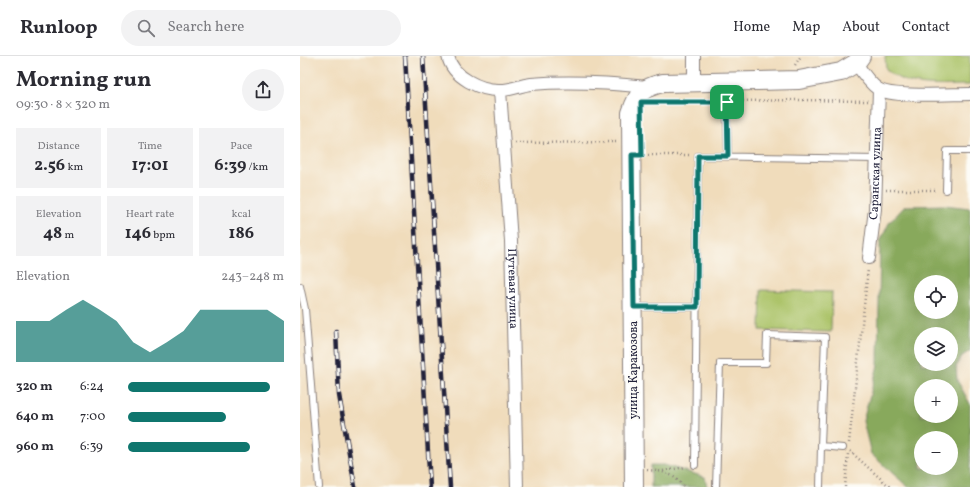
<!DOCTYPE html>
<html lang="en">
<head>
<meta charset="utf-8">
<style>
  :root { --surface:#fff; --page:#f2f2f3; --text:#2b2b33; --muted:#7c7c81; --line:#e1e1e2; --accent:#0f766e }
  body { margin:0; font-family:Vollkorn,serif; background:var(--page); color:var(--text); height:100vh; display:flex; flex-direction:column; font-size:15px; white-space:nowrap }
  * { box-sizing:border-box; margin:0 }
  p { font-size:13px; color:var(--muted) }
  .icon { flex:none; width:22px; height:22px; fill:none; stroke:currentColor; stroke-width:2; stroke-linecap:round; stroke-linejoin:round }
  .map { position:relative; flex:1; overflow:hidden }
  .panel { display:flex; flex-direction:column; background:var(--surface); width:300px }
  .panel>* { flex:none }
  .buttons { position:absolute; left:614px; top:219px; display:grid; gap:8px }
  .buttons a { display:grid; place-items:center; width:44px; height:44px; border-radius:50%; background:var(--surface); box-shadow:0 4px 16px #0002; font-size:20px }
  .pin { position:absolute; display:grid; place-items:center; width:34px; height:34px; color:#fff; margin:-17px; border-radius:8px; box-shadow:0 2px 6px #0006 }
  .round { display:grid; place-items:center; flex:none; width:42px; height:42px; border-radius:21px; background:var(--page) }
  .overview { display:flex; align-items:center; justify-content:space-between; height:68px; padding:0 16px }
  h1 { font-size:22px; font-weight:700; line-height:30px }
  .figures { display:grid; grid-template-columns:repeat(3,1fr); gap:6px; height:68px; padding:4px 16px }
  .figures div { display:grid; align-content:center; border-radius:0px; background:var(--page); text-align:center }
  .figures b { font-size:17px; font-weight:700 }
  .figures small { font-size:11px; font-weight:400 }
  .figures p { font-size:11px }
  .chart { height:112px; padding:8px 16px }
  .chart p { display:flex; justify-content:space-between }
  .chart svg { width:100%; height:72px; margin-top:4px; fill:var(--accent); opacity:.7 }
  ul { padding:0 16px; list-style:none; font-size:13px }
  li { display:grid; grid-template-columns:64px 48px 1fr; align-items:center; height:30px }
  li i { height:10px; border-radius:5px; background:var(--accent) }
  header { display:flex; align-items:center; gap:24px; box-sizing:border-box; height:56px; padding:0 20px; background:var(--surface); border-bottom:1px solid var(--line) }
  header strong { font-size:19px }
  nav { display:flex; gap:22px; margin-inline-start:auto; font-size:14px }
  .search { width:280px; height:36px; background:var(--page); display:flex; align-items:center; gap:10px; box-sizing:border-box; padding:0 14px; border-radius:22px; color:var(--muted); font-size:15px }
  main { display:flex; flex:1; min-height:0 }
  .map>svg:first-child { display:block }
</style>
</head>
<body>
<header>
<strong>Runloop</strong>
<div class="search"><svg class="icon" aria-label="search" viewBox="0 0 24 24"><circle cx="10" cy="10" r="6"/><path d="M15 15l6 6"/></svg>Search here</div>
<nav><a>Home</a><a>Map</a><a>About</a><a>Contact</a></nav>
</header>
<main>
<section class="panel">
<div class="overview"><div><h1>Morning run</h1><p>09:30 · 8 × 320 m</p></div><a class="round"><svg class="icon" aria-label="share" viewBox="0 0 24 24"><path d="M12 15V3M7 8l5-5 5 5M5 13v7h14v-7"/></svg></a></div>
<div class="figures">
<div><p>Distance</p><b>2.56<small> km</small></b></div>
<div><p>Time</p><b>17:01</b></div>
<div><p>Pace</p><b>6:39<small> /km</small></b></div>
</div>
<div class="figures">
<div><p>Elevation</p><b>48<small> m</small></b></div>
<div><p>Heart rate</p><b>146<small> bpm</small></b></div>
<div><p>kcal</p><b>186</b></div>
</div>
<div class="chart"><p><span>Elevation</span>243–248 m</p>
<svg viewBox="0 0 160 44" preserveAspectRatio="none"><path d="M0 44V19L10 19L20 19L30 12L40 6L50 12L60 19L70 32L80 38L90 32L100 25L110 12L120 12L130 12L140 12L150 12L160 19V44z"/></svg>
</div>
<ul>
<li><b>320 m</b>6:24<i style="width:91%"></i></li>
<li><b>640 m</b>7:00<i style="width:63%"></i></li>
<li><b>960 m</b>6:39<i style="width:78%"></i></li>
</ul>
</section>
<div class="map">
<svg width="670" height="431" viewBox="0 0 670 431">
  <rect width="100%" height="100%" fill="#fdfcf7"/>
  <filter id="ink" filterUnits="userSpaceOnUse"><feTurbulence type="fractalNoise" baseFrequency=".025" numOctaves="2"/><feDisplacementMap in="SourceGraphic" scale="8" xChannelSelector="R" yChannelSelector="G"/><feConvolveMatrix kernelMatrix="1 2 1 2 8 2 1 2 1" color-interpolation-filters="sRGB"/></filter>
  <filter id="wash" filterUnits="userSpaceOnUse"><feTurbulence type="fractalNoise" baseFrequency=".012" numOctaves="4" result="noise"/><feDisplacementMap in="SourceGraphic" scale="16" xChannelSelector="R" yChannelSelector="G"/><feGaussianBlur stdDeviation="0.9" result="paint"/><feColorMatrix in="noise" values="0 0 0 0 0 0 0 0 0 0 0 0 0 0 0 0 0 1.4 0 .05"/><feComposite in="paint" operator="in"/></filter>
  <g filter="url(#wash)">
    <rect width="100%" height="100%" fill="#f0dcbb"/>
    <path fill="#abc368" stroke="#667252" d="M585,0H670V29C643,29 606,34 586,13Z
      M461,234L532,236L531,276L460,274Z"/>
    <path fill="#88a95c" stroke="#55664c" fill-rule="evenodd" d="M644,149L670,152V295L662,300L656,311L657,324L670,348V431H608L571,398L563,365L578,309L580,186L589,167L605,150ZM621,226H651V256H621ZM621,278H651V308H621ZM621,330H651V360H621ZM621,382H651V412H621Z
      M351,409H364L405,421L407,431H351Z"/>
  </g>
  <g filter="url(#ink)">
    <g fill="none" stroke-linecap="round" stroke-linejoin="round">
      <g stroke="#897f7b" stroke-width="8">
        <path id="lane" d="M426,27L428,100
          M646,134L647,95H670
          M0,230L5,253L19,431
          M334,251H397
          M395,409L398,100L576,103
          M416,431L420,307H466L467,279L525,281L521,390
          M520,431L521,390L543,392"/>
      </g>
      <g stroke="#897f7b" stroke-width="14">
        <g id="street">
          <path d="M148,0C152,21 181,35 201,34C211,34 221,29 231,28C269,25 308,27 347,31"/>
          <path d="M394,0V26"/>
          <path d="M556,7C562,16 569,27 578,33C592,42 651,38 670,38"/>
          <path id="s1" d="M200,35L211,185L217,431"/>
          <path id="s2" d="M569,202L575,153L579,34"/>
        </g>
      </g>
      <g stroke="#897f7b" stroke-width="20">
        <path id="secondary" d="M334,431L331,57C338,36 342,32 363,27L499,24L541,16L556,7L561,0"/>
      </g>
      <path stroke="#897f7b" stroke-width="2.5" stroke-dasharray="1 3" stroke-linecap="butt" d="M495,9L501,0
        M435,45L499,44L568,45
        M355,46H418
        M215,87L318,86
        M344,99H389
        M586,134H637
        M549,387L568,213
        M550,395L590,431
        M347,414C363,415 373,417 384,431
        M363,415L386,411
        M545,431L548,398"/>
      <use href="#lane" stroke="#fff" stroke-width="6"/>
      <use href="#street" stroke="#fff" stroke-width="12"/>
      <use href="#secondary" stroke="#fff" stroke-width="18"/>
      <g stroke="#22223b" stroke-width="4.5">
        <path id="rail" d="M105,0L130,431
          M123,0L150,431
          M36,275L39,339L55,431"/>
      </g>
      <use href="#rail" stroke="#fdfcf7" stroke-width="3" stroke-dasharray="9" stroke-linecap="butt"/>
    </g>
  </g>
  <g fill="none" stroke-linecap="round" stroke-linejoin="round" filter="url(#ink)">
    <g stroke="#fff" stroke-width="8">
      <path id="route" d="M341,46H427L428,100H398L397,251H334L332,99H342Z"/>
    </g>
    <use href="#route" stroke="#0f766e" stroke-width="5"/>
  </g>
  <g text-anchor="middle" dominant-baseline="central" stroke-width="3.5" stroke-linejoin="round" paint-order="stroke">
    <g font-size="12" fill="#22223b" stroke="#fdfcf7">
      <text stroke="none"><textPath href="#s2" startOffset="85">Саранская улица</textPath></text>
      <text stroke="none"><textPath href="#s1" startOffset="198">Путевая улица</textPath></text>
      <text transform="translate(334 314) rotate(-90)">улица Каракозова</text>
    </g>
  </g>
</svg>
<div class="buttons">
<a><svg class="icon" aria-label="locate" viewBox="0 0 24 24"><circle cx="12" cy="12" r="6"/><path d="M12 2v4M12 18v4M2 12h4M18 12h4"/></svg></a>
<a><svg class="icon" aria-label="layers" viewBox="0 0 24 24"><path d="M12 4l9 5-9 5-9-5zM3 14l9 5 9-5"/></svg></a>
<a>+</a>
<a>−</a>
</div>
<div class="pin" style="left:427px;top:46px;background:#1e9e55"><svg class="icon" aria-label="arrive" viewBox="0 0 24 24"><path d="M6 21V4h12l-3 4 3 4H6"/></svg></div>
</div>
</main>
</body>
</html>
